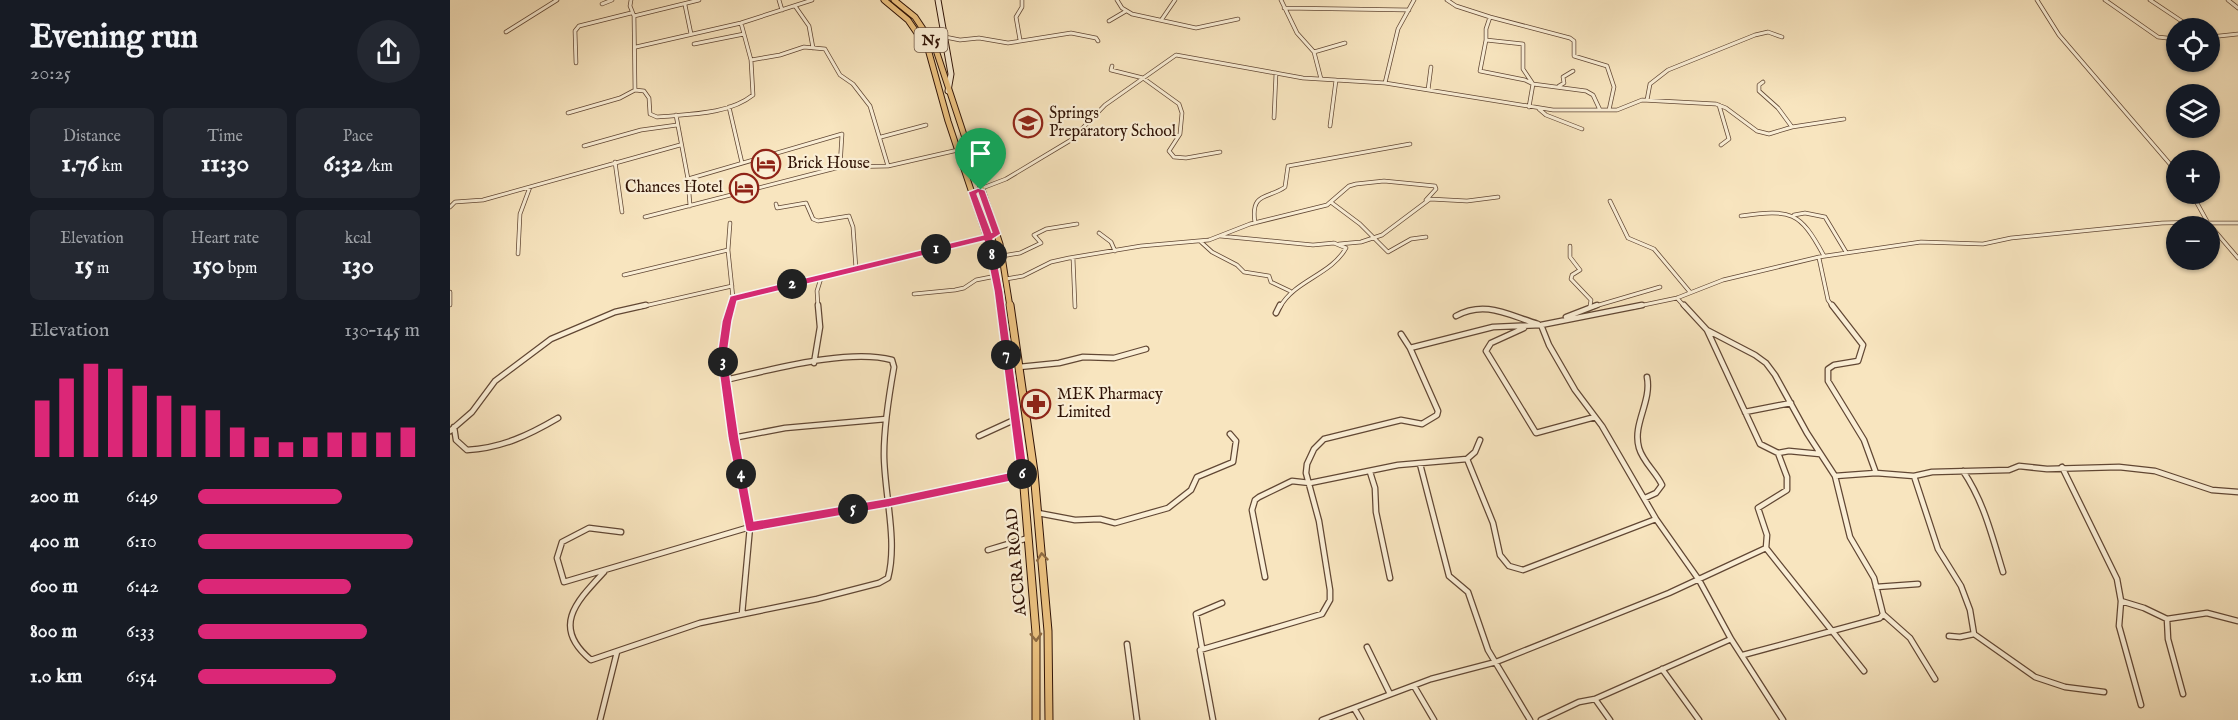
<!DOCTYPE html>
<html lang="en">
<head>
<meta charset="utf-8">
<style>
  :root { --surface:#171b24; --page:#242831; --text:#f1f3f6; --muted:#9ea1a6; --accent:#db2777 }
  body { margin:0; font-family:"IM FELL English",serif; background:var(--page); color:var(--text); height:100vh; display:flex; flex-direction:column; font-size:22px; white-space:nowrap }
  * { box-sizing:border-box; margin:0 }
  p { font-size:20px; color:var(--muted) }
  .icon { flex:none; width:33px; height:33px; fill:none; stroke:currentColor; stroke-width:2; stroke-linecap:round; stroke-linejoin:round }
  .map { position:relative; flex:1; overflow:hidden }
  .panel { display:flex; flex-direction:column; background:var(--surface); width:450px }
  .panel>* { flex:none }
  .tools { position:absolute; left:1716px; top:18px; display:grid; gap:12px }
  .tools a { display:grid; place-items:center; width:54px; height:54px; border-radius:50%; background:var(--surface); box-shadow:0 2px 4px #0004; font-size:30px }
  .pin { position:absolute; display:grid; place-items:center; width:51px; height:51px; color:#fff; margin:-62px -26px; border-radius:50% 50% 50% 0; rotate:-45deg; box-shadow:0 0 6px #0007 }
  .pin .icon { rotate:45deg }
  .km { position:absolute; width:30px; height:30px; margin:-15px; border-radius:50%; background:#222; color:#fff; font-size:16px; line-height:30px; text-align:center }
  .round { display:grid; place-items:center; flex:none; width:63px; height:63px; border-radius:32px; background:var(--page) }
  .summary { display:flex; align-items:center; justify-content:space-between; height:102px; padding:0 30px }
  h1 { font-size:33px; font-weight:800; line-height:45px }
  .metrics { display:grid; grid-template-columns:repeat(3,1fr); gap:9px; height:102px; padding:6px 30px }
  .metrics div { display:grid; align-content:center; border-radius:9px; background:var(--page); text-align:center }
  .metrics b { font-size:26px; font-weight:800 }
  .metrics small { font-size:16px; font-weight:400 }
  .metrics p { font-size:16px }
  .chart { height:168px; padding:12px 30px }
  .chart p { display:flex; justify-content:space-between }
  .chart svg { width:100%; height:108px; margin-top:6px; stroke:var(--accent); stroke-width:6 }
  ul { padding:0 30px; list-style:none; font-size:20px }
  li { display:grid; grid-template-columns:96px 72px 1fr; align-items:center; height:45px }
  li i { height:15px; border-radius:8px; background:var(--accent) }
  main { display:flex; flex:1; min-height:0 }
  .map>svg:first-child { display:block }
</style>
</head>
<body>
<main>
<section class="panel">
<div class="summary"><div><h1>Evening run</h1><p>20:25</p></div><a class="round"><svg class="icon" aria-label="share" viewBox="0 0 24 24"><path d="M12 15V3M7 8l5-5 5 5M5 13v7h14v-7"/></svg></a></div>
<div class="metrics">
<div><p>Distance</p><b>1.76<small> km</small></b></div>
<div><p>Time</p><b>11:30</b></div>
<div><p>Pace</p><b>6:32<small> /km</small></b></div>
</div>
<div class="metrics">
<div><p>Elevation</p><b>15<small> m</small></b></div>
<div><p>Heart rate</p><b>150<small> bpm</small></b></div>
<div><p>kcal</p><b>130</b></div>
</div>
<div class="chart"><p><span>Elevation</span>130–145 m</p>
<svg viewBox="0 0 160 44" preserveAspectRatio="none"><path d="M5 44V21M15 44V12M25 44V6M35 44V8M45 44V15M55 44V19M65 44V23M75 44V25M85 44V32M95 44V36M105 44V38M115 44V36M125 44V34M135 44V34M145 44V34M155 44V32"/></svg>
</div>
<ul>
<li><b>200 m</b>6:49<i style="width:65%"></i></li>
<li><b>400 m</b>6:10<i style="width:97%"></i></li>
<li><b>600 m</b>6:42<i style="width:69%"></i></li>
<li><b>800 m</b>6:33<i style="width:76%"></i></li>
<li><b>1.0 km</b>6:54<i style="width:62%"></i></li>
</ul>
</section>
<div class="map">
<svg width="1788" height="720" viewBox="0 0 1788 720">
  <rect width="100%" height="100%" fill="#f8e5bf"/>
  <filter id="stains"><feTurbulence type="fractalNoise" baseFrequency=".00333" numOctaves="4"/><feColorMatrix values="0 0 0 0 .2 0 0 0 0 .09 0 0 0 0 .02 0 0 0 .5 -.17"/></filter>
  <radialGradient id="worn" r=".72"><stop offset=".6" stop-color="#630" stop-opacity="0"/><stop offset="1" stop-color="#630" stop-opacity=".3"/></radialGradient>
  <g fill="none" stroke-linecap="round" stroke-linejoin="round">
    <g stroke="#614734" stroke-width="4.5">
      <path id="minor-far1" d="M181,0L180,6L184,16L249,0
        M329,0L332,10
        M667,0L672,8L682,14L746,28L788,19
        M831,0L847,33L864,52L871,79
        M997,0L1006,6L1040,17L1036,29V40L1073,44V69L1083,84L1079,107
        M1587,0L1609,35L1726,171
        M1655,0L1708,37L1726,39
        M1700,0L1742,28
        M1778,0L1788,8
        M152,4L162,0
        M235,5L241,34
        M345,6L359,26L363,48
        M834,8L959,10
        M1040,17L1120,38L1124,41V56L1157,66L1164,87L1159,110
        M712,19L725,0
        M659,21L676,11
        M56,32L107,0
        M495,37L510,40L529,38L558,43L621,33L646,38L648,41
        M1760,37L1788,34
        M570,40L566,17L572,7V0
        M1036,40L1030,71L1075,80L1083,84L1136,91L1143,95L1150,110
        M244,44L294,34
        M186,47L291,23L362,0
        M864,52L895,43
        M301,60L330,55L354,47L375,49L390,75L403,84L420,106L438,166
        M126,63L125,31L129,26L181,13
        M662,66L661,70L693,78L729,104L732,113L730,134L719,151L724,157L736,158L770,152
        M1313,82L1309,85V91L1328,108L1342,127
        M935,83L948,29L964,0
        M1109,86L1114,83L1113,77L1123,71
        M185,90L194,91L199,98L200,114L207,117C238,114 278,115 303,95L301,60L291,23
        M978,90L981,67
        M1197,100L1200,84L1218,70L1305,35L1318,32L1332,37
        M1269,105L1279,139L1271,145
        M279,107L292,163
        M1089,109L1096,115L1132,129
        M118,113L170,98L185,90L184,16
        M226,115L238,179L240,206
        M824,118L826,73
        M880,126L886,80
        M431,137L476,125
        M134,146L191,130L227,125
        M165,162L172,212
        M238,179L392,134L390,167
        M522,192L556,179L621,140L655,105L726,55L853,78L935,83L1103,110H1167L1192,100L1266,104L1276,108L1307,131L1319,134L1342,127L1394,119
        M1742,194L1758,223H1788
        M1160,201L1178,238L1204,249L1240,292
        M882,203L910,224L938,252L961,239L976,237
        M326,204L327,208L356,203L363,219L368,221L399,216L403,227L406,269
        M0,207L5,202L33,200L230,145
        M1344,215L1355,213L1375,217L1396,252
        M1291,216C1341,209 1350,211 1374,256
        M195,217L390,167L438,166L508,150
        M280,223L278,250L283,298L281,307
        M805,223C800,191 819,199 835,187L838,166L960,144
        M649,233L661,242L665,251
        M770,236L863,245L884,243L896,248C881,275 845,280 830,307
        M751,242L762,252L787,265L794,272L819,276L821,282L840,291
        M889,244L911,242L932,235L980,199L1017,201L1048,197
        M1120,246V257L1130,270L1122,275L1121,279L1141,300L1140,306
        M68,254L70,214L80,187
        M552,256L570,253L591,243L584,235L596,229L627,224
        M623,258L625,307
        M1369,258L1378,300L1383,307
        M174,275L278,250
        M556,279L573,276L601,262L619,258L691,246L759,240L800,224L877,205L899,186L906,184L934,181L985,186L986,189L976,200
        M0,292V305
        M464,294L505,290L514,288L526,280L546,276
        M283,298L547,234
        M1227,298L1235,307
        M190,307L282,286
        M368,307L367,291L371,278
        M1142,307L1210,287
        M1184,307L1227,298L1273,280L1369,257L1471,242L1533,244L1561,238L1712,223L1754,222L1758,223L1788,258"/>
    </g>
    <g stroke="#614734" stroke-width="7">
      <path id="minor" d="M281,305L272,356L283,438L300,527L292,614
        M1234,305L1257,330L1310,444L1328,453L1339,451L1370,454
        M1382,305L1413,345L1408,361L1384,365L1378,369V381L1414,440L1426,473
        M826,313L830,305
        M1006,316C1035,300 1058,315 1088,324
        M1116,317L1147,305
        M1091,325L1099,345L1125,390L1152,426L1206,519L1249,580L1281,639L1333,720
        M1074,328L1041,343L1036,351L1086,433L1145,417
        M1257,330L1305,355L1316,363L1325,375L1357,433L1385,476L1400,537L1424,578L1433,614L1430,618L1293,655
        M960,348L1043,327L1091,325L1192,305
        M364,363L370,327L368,305
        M569,367L609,363L633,357L664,358L696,349
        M1295,412L1341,403
        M4,427L6,440L17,450C52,448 79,435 108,418
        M0,431L22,412L45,381L101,339L165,312L196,305
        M529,436L564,420
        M283,438L335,428L436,419
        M1017,459L1043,523L1050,555L1059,566L1073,570L1206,519
        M970,464L999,576L1018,592L1038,650L1080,720
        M1612,467L1667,579L1671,601L1669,626L1691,705
        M1513,471C1534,502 1542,536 1553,572
        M920,472L925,488L926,512L940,578
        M1385,476L1426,473L1464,476L1482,472L1559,470L1569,466L1597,469L1669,467L1705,471L1762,490L1788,492
        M1464,476L1488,549L1511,586L1520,610L1524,634L1585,677L1615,687L1654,692
        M1195,498L1206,493L1212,485C1206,472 1193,462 1189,448C1182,424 1202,402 1197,377
        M588,513L625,520L650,519L665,523L718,508L741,490L747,477L783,462L786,441L780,434
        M171,532L139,528L112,542L107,558L114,582L300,527L439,503L572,475
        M1316,548L1414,671
        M538,550L578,538
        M154,572C126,602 101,627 141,660L250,623L367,599L429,583L438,578C448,540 434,493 434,454C434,425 439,395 444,367L442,360C398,348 321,370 275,380
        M815,577L802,510L805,500L809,497L842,481L860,483L948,465L1017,459L1025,452L1030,440
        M1426,587L1468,584
        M1671,601L1694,608L1717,619L1718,639L1733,694
        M1433,614L1460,638L1485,679
        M1717,619L1757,613L1788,621
        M1499,636L1510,637L1524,634
        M677,644L687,720
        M917,647L940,694
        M752,648L746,614L772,603
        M1212,669L1249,720
        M964,686L984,720
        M1145,699L1281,639
        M904,708L911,720
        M150,720L167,652
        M763,720L750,650L872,614L880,600V590L869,521L856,473L857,464L864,449L874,439L951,420L972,424L987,415L988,411L960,348L951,334
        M872,720L981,679L1046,662L1219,593L1316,548L1317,535L1308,508L1337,490V477L1328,453
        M1091,720L1129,702L1145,699L1160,720"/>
    </g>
    <g stroke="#2f1205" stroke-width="7">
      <path id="secondary" d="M488,0L501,74L498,91"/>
    </g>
    <g stroke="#2f1205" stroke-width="7">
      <path id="primary-far1" d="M434,0L458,20L478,49L498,121L540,247L551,307
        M444,0L465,17L485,47L550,244L560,307"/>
    </g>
    <g stroke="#2f1205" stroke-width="9">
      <path id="primary" d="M551,305L573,475L586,633V720
        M560,305L584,472L598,631L599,720"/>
    </g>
    <use href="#minor-far1" stroke="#faeed5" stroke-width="3"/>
    <use href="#minor" stroke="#faeed5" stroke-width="4.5"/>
    <use href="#secondary" stroke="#faeed5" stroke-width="5"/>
    <use href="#primary-far1" stroke="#ecc280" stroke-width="5"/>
    <use href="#primary" stroke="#ecc280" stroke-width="7"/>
  </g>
  <defs><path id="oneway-chevron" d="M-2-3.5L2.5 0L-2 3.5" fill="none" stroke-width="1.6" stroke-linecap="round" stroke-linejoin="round" transform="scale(1.5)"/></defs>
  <g stroke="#8e6a42">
    <use href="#oneway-chevron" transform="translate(592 557) rotate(-96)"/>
    <use href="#oneway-chevron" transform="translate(586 637) rotate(88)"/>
  </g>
  <path fill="#db2777" stroke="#fff" stroke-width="1.5" fill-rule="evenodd" d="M528,188L535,190L551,234L543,239L553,291L578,475L576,478L439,507L300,532L296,531L278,438L267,356L272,321L280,296L533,235L518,192ZM528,193L542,233L527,194ZM534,241L544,291L567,471L439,498L304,521L289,438L277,356L282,321L287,301Z"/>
  <defs>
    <g id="school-ring" transform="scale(1.5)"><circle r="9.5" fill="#faeed5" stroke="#8f2418" stroke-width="1.5"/><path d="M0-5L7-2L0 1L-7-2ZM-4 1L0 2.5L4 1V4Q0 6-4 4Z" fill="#8f2418"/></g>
    <g id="hotel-ring" transform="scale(1.5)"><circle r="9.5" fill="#faeed5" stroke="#8f2418" stroke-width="1.5"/><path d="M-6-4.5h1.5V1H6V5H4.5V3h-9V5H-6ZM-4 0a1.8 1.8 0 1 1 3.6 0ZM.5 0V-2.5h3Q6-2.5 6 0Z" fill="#8f2418"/></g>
    <g id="pharmacy-ring" transform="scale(1.5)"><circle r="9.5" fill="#faeed5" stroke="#8f2418" stroke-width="1.5"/><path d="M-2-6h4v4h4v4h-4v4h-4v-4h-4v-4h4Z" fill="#8f2418"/></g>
  </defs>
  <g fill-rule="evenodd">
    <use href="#school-ring" x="578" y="123"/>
    <use href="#hotel-ring" x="316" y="164"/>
    <use href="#hotel-ring" x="294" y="188"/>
    <use href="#pharmacy-ring" x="586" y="404"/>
  </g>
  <g text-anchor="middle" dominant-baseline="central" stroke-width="4.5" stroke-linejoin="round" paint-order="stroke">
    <rect fill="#faeed5" stroke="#6c5443" stroke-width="1.5" x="464.5" y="28" width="33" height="24" rx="4.5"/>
    <g font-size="15" font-weight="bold" fill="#2f1205">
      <text x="481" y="40">N5</text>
    </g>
    <g font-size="16" fill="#2f1205" stroke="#faeed5" text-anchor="start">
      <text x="599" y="114">Springs<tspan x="599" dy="18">Preparatory School</tspan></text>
      <text x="337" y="164">Brick House</text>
      <text x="273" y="188" text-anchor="end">Chances Hotel</text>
      <text x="607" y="395">MEK Pharmacy<tspan x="607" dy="18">Limited</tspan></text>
    </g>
    <g font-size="16" fill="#2f1205" stroke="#faeed5">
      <text transform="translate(567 562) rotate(-95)">ACCRA ROAD</text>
    </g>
  </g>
  <rect width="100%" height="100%" filter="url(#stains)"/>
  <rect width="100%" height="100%" fill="url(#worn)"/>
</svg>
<div class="tools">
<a><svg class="icon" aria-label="locate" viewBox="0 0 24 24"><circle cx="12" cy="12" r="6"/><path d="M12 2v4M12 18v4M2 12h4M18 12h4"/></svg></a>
<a><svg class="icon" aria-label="layers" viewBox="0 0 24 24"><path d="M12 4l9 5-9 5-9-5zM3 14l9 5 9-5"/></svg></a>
<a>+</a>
<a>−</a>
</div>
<div class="pin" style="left:531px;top:190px;background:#1e9e55"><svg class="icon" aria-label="arrive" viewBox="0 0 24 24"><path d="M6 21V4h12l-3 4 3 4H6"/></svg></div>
<b class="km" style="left:486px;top:249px">1</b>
<b class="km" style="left:342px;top:284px">2</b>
<b class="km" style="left:273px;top:362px">3</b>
<b class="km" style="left:291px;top:474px">4</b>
<b class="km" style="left:403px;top:509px">5</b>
<b class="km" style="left:572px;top:474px">6</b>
<b class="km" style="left:556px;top:355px">7</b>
<b class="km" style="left:542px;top:255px">8</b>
</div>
</main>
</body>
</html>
